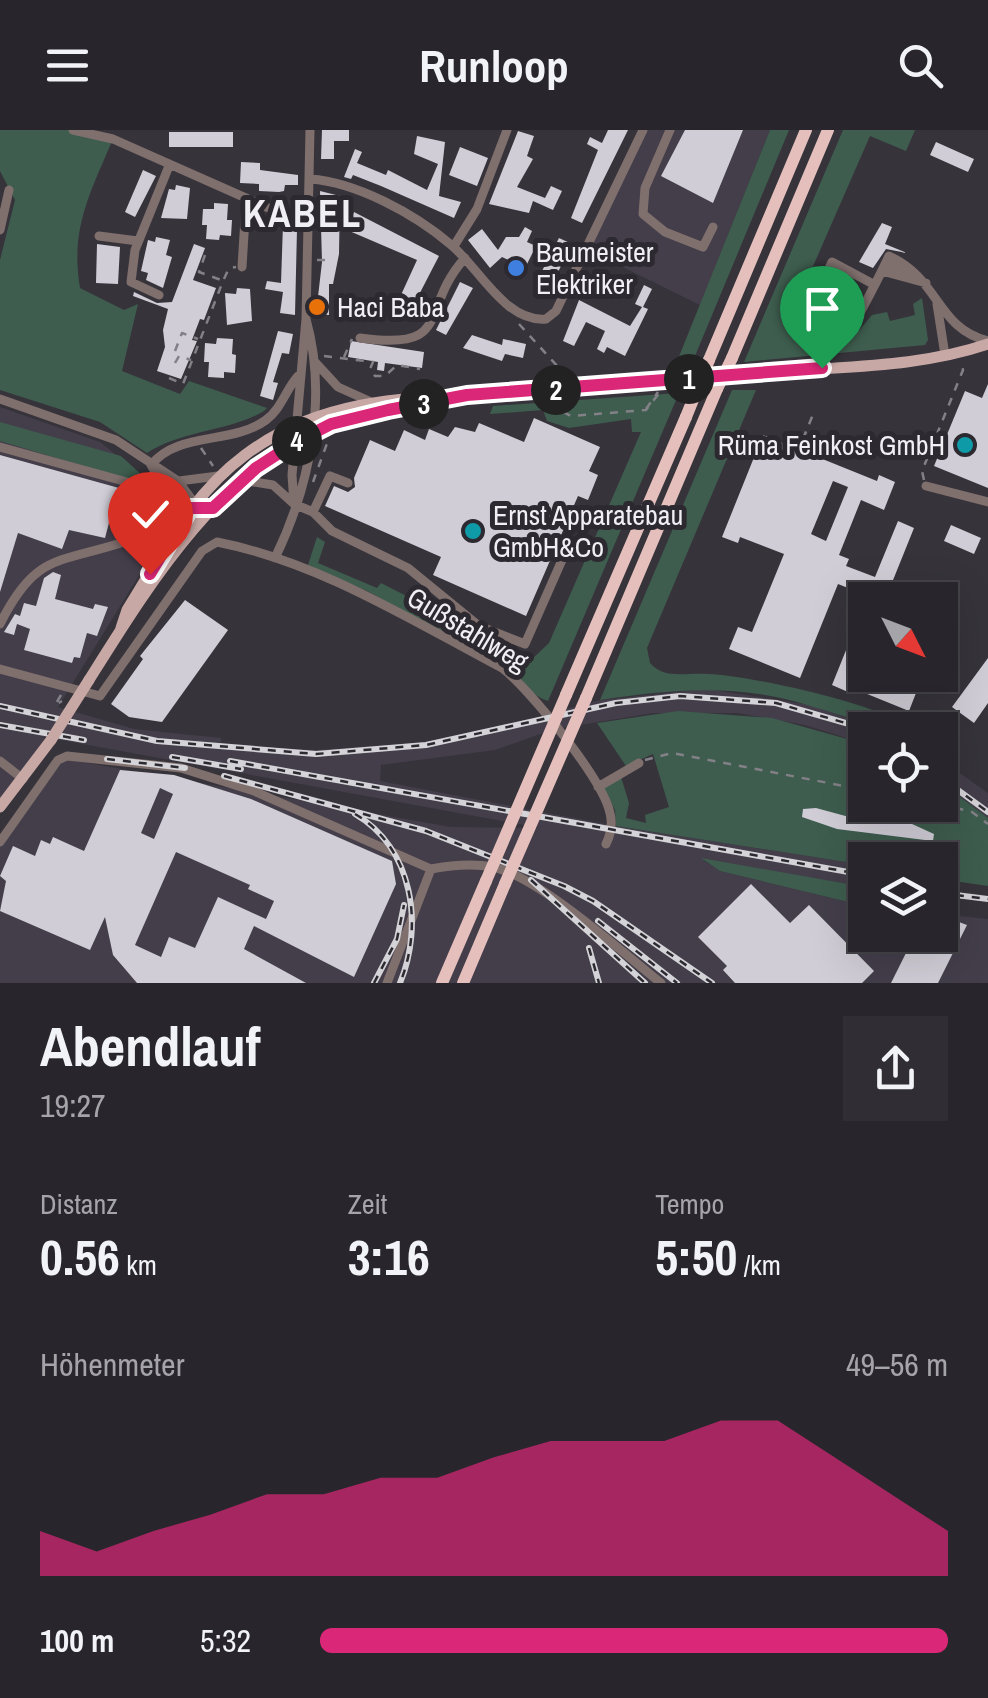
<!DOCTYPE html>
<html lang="de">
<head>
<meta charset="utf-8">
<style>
  :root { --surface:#28262c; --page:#302e34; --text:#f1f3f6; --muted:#a5a5a9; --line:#444348; --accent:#db2777 }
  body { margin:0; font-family:"Archivo Narrow",sans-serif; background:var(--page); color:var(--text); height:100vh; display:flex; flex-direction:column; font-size:38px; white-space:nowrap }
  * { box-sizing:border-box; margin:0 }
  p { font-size:32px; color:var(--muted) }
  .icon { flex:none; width:55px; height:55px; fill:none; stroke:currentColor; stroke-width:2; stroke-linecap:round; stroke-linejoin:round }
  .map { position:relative; height:853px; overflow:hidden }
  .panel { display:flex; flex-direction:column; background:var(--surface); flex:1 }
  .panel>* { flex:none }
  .needle { width:65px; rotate:132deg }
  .controls { position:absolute; left:848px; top:452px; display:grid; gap:20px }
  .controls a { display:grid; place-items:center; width:110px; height:110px; border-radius:0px; background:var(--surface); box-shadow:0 10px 40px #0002,0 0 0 2px var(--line); font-size:50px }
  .pin { position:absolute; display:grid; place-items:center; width:85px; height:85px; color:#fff; margin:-102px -42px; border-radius:50% 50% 50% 0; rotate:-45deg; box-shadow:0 0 10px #0007 }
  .pin .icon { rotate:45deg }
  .km { position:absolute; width:50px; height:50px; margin:-25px; border-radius:50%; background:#222; color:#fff; font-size:28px; line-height:50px; text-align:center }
  .round { display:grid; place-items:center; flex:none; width:105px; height:105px; border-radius:0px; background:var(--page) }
  .summary { display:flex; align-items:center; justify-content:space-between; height:170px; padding:0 40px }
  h1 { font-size:55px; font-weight:800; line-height:75px }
  .stats { display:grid; grid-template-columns:repeat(3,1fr); gap:15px; height:170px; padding:10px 40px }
  .stats div { display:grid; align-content:center }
  .stats b { font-size:50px; font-weight:800 }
  .stats small { font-size:28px; font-weight:400 }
  .stats p { font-size:28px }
  .chart { height:280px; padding:20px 40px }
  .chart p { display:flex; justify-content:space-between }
  .chart svg { width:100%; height:180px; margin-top:10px; fill:var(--accent); opacity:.7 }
  ul { padding:0 40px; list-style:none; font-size:32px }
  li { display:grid; grid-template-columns:160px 120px 1fr; align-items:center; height:75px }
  li i { height:25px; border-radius:12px; background:var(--accent) }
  header { display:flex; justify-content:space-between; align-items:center; height:130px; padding:0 40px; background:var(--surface); font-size:45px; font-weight:800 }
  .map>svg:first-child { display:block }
</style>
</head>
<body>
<header><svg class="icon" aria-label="menu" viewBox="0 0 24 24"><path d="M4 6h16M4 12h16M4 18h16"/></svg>Runloop<svg class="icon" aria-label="search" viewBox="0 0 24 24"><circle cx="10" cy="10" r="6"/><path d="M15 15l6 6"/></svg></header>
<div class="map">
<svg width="988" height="853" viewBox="0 0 988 853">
  <rect width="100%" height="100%" fill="#36333b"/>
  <path fill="#433e4a" d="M643,0H770L700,175L586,119Z
    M0,277L100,312L143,346L173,378L172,392L58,577L134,599L221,608V615L316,620L431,612L542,586L552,600L495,620L381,635L380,651L616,696L865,735V757L703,730L720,741L865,776V805H940V784L988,789V853H0V713L65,629L451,697L540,698L39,606L51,610L0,678Z
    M707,559L811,575L881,600H865V614L805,595L737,583H653L562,598L552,583L600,570Z
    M940,629L988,663V688L940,652Z"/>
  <path fill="#3e5d4e" d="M0,0H73L113,9C90,63 70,99 80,158L124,180L138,174L122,241L180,264L189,251L267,278L264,281C228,302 182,300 147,323L100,292L0,260V130L15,70L0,41Z
    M770,0H789L690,238L674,239Z
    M843,0H915L906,21L870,6L793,182L851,210L872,185L887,182L890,191L915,185L913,174L922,168L928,210L925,215L744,232Z
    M732,260H756L647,518L650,533C665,550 686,542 708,544C755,546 880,575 918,600C869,600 825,577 776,567C716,555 660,561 600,570Z
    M679,263L548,571C531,567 515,543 499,532L367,461L308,435L317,407L325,412L318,433L377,458L381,453L531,530L549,513L641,302H632L631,289L569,298L547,291L543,280L490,284L493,276Z
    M0,292L121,326L143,346L130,350L0,311Z
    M678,581L772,588L865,614V675H940V652L988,688V756L940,749V730H865V735L616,696L615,680L603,656L621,647L629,673L626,688L646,693L645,685L669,677L653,624L626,636L597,593Z
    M701,728L865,757V776L720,741Z"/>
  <path fill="#d0cdd6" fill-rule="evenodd" d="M322,0H349V11H334V29H321Z
    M608,0H628L582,93L571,88L598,20L587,14L590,7L602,13Z
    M685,0H743L713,73L661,46Z
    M518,1L534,6L527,26L533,29L517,57L545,68L551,56L562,61L553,80L533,71L529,83L489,74Z
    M169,2H233V17H169Z
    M417,6L445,12L439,66L461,72L454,88L381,56L353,45L351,49L344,47L355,19L362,22L357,33L386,45L388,40L427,60L438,34L414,24Z
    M936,12L974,29L968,42L930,25Z
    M460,17L488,28L477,56L449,45Z
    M241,32L260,33V40L298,45V55H285L284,61L279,62L259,61V54L240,53Z
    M143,40L156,46L135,87L125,82Z
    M176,55L190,58L187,89L161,88L169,59L175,60Z
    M320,61L340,66L339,124L333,154H329V185L316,184L322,132Z
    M214,73L228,74L227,90H232L231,106L220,105L219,110L206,109L207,95H202L203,79H214Z
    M354,82L439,126L409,184L395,178L417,130L347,100Z
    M882,93L892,97L885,114L907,123L886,119L873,138L859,132Z
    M283,94L297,99L295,185L280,183L283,162L265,159L267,151L281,153Z
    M525,97L532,101L527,112L536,116L525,138L502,127L490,138L468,110L482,99L498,120L506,107H519Z
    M156,107L170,110L166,125L172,127L163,158L146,150L148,143L141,141L148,110L155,112Z
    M559,108L572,114L555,148L542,141Z
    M97,114L120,117L118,154L96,153Z
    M194,114L205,118L193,150L216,158L204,190L200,189L192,210L197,211L181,249L157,241L165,217L163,200L168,179L133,166L134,162L157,173L172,172Z
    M460,152L473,158L446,205L436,200Z
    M644,155L652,159L643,177L648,179L625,226L607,217L604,223L597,219L605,201L586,192L574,216L563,211L579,170L630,196L642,177L635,174Z
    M237,158L250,159L252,191L227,195L225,163L236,164Z
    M278,201L293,204L289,224L282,223L273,252L278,253L273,270L260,266Z
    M472,205L502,215L503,209L526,214L523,228L505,224L502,231L463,218Z
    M217,208L233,209L232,224L236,225L235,243L224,242V248L208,247L209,232H204L205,213L216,214Z
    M351,211L424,222L422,238L385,233L384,241L377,240L378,232L348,227Z
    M988,254V358L934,336L965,261L982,268Z
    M534,288L600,317L589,341L598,345L588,370L578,366L526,486L433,445L441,427L325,376L334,356L348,362L355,357L354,348L370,310L395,321L404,300L425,310L429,299L448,307L455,297L475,302L479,293L524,312Z
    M763,305L877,351L879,345L895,352L884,380L861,370L839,425L849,429L846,436L875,447L898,391L914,398L885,470H866L868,466L838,454L800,548L729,519L738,497L752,502L784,424L740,407L738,413L722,407ZM833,351L848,357L826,411L811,404Z
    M0,325L137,363L131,389L128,393L110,389L105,408L69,400L62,419L18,403L0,462Z
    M951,395L981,408L974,424L944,411Z
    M53,442L61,445L55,469L93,479L95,474L108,477L97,506L87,503L80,528L74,527L72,533L24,520L30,499L17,494L14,505L4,502L15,484L20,486L24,473L36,476L44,448Z
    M185,470L228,500L162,592L129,587L111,574L143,529L140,526Z
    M865,473V519L857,539L916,563L909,581L850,557L848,562L832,555Z
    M988,528V573L974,593L952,577Z
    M120,640L174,645L251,669L392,731L396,754L354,847L254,796L244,819L306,853H137L113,825L105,787L90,820L0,781L6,751L0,746L13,716L35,726L41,710L50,714L53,707L84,721ZM160,658L173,664L154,709L141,703ZM176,722L250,755L248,759L274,771L266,789L218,767L195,818L169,807L161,827L135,815Z
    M816,678L875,694H912L934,704L933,711L837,699L802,687L803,679Z
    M751,754L790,793L809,775L874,841L862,853H735L723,840L727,836L698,807Z
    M940,785L967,795L938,853H891L915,805H940Z"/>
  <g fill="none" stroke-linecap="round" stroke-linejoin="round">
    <path stroke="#838087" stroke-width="2.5" stroke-dasharray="8 8" stroke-linecap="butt" d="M205,125L199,142L221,150
      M317,130H326
      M519,194L559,238
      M175,221L182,203L198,209
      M324,226L373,232L370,239L375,246H385L397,235L420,239
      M344,227L352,209
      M175,233L179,226L191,230
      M169,248L183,254L223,151L229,138L236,137
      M646,279L658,262
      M563,282L571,286L646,280L660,262
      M803,309L814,282
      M201,318L213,336
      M924,350L922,341L963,240L961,231
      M313,352L329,308
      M61,565L55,575L62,571
      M645,630L672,623L865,660
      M940,674L972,682L988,694"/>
    <path stroke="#7f6f6d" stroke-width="9" d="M73,0L113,9L309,96
      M670,0L645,58L643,84L665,102L703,117L713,97
      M310,49C356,52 415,84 450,114C478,136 505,193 546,189L556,181L643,0
      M0,100L9,60
      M99,106L138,111
      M454,116L477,79L507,0
      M885,134L919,149
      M242,137L246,72
      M882,141L926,153
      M875,155L832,132L807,186L840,202H850C863,177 877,152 889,126C940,149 936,198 988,211
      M159,165L131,152L135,120L169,36
      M937,174L945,225
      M360,208C455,221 418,180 465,128
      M315,232L338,257L369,271
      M0,269L116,310L178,351L198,378L189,401
      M0,317L145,357C149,374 137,397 127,411C58,434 36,422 0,494
      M151,335C178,301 232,315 266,290C282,278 286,259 298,246
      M152,337L171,362L194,378
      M241,350L273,355L294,374L313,382L332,401L408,438L479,496L525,514L566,421
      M179,351L218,346
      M926,356L988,372
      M294,374L292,345L306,189L310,0
      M313,382L330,346L348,353
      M275,428C310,356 328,267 306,189
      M0,539L100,566L202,421L217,412C319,432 411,490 502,538C530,559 603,650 610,683C613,695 611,704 606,714
      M0,631L23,649
      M598,657L639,633
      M0,712L58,630L67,626L181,638L254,661L431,739C452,735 471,733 493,737C539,747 622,822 661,853
      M387,853L431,739"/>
    <path stroke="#c7a8a5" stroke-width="11" d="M121,498L127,480C162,424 191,365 245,325C333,259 433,269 536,262C617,257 697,248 778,242C848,236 921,237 988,214
      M89,550C150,453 219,339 330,295C365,281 406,277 443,271
      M0,677L51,610"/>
    <path stroke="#e4bfbb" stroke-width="12" d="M732,228L828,0
      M709,230L806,0
      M566,565L686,287
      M586,568L717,259
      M442,853L486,751
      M463,853L505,754"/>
    <g stroke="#d4d3d7" stroke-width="6">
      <path id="rail" d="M0,576L157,611L316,624L426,615L616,573L680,566L776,573L870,600
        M0,595L84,610
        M172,627L241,639
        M107,629L185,638
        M230,631L865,745
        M224,646L426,701L564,756L593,771L712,853
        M940,647L988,682
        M355,684C413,718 424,795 400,853
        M531,750L645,853
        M940,763L988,769
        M598,791L677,853
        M589,818L599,853
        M374,853L397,809L404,775"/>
    </g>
    <use href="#rail" stroke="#2c2930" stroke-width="2.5" stroke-dasharray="8" stroke-linecap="butt"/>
    <path stroke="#838087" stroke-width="2.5" stroke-dasharray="8 8" stroke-linecap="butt" d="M559,238L563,282"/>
    <path stroke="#c7a8a5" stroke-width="11" d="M51,610L89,550"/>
    <path stroke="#e4bfbb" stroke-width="12" d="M717,259L732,228
      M686,287L709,230
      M486,751L566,565
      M505,754L586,568"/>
  </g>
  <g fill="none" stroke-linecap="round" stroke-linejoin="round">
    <g stroke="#fff" stroke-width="20">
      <path id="route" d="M150,444L190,378H213L256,338L296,312L331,294L388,280L467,265L822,238"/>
    </g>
    <use href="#route" stroke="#db2777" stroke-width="12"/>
  </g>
  <circle fill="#3f7fe0" stroke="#2c2930" stroke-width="4" cx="516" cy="138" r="10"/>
  <circle fill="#e8710a" stroke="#2c2930" stroke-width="4" cx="317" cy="177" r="10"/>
  <g fill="#0f9aa8" stroke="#2c2930" stroke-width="4">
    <circle cx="965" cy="315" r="10"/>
    <circle cx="473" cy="401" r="10"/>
  </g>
  <g text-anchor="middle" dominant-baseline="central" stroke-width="10" stroke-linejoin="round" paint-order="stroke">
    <g font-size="28" fill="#f0eff3" stroke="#2c2930" text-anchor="start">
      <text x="536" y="122">Baumeister<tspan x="536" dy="32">Elektriker</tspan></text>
      <text x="337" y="177">Haci Baba</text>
      <text x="945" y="315" text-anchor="end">Rüma Feinkost GmbH</text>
      <text x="493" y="385">Ernst Apparatebau<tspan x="493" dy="32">GmbH&amp;Co</tspan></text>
    </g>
    <g font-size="28" fill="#f0eff3" stroke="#2c2930">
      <text transform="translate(468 499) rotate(31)">Gußstahlweg</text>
    </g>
    <g font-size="38" font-weight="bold" letter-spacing="2.5" fill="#f0eff3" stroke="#2c2930">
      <text x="303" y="83">KABEL</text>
    </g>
  </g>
</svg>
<div class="controls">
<a><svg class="needle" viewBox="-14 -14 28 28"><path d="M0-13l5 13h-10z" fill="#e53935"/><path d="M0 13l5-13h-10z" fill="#a5a5a9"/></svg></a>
<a><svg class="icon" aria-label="locate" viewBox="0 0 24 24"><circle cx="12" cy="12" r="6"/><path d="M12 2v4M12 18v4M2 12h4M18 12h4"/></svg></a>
<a><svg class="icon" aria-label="layers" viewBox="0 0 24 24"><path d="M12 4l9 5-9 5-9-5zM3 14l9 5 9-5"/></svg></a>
</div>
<div class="pin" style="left:822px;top:238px;background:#1e9e55"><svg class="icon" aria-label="arrive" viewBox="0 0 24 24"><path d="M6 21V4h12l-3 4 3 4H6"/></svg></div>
<div class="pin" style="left:150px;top:444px;background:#d93025"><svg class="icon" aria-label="check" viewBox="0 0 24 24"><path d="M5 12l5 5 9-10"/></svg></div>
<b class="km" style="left:689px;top:249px">1</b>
<b class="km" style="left:556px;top:260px">2</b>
<b class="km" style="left:424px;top:274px">3</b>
<b class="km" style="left:297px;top:311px">4</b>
</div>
<section class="panel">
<div class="summary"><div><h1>Abendlauf</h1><p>19:27</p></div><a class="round"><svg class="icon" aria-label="share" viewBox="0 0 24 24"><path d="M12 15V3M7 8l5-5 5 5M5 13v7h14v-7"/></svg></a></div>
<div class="stats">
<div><p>Distanz</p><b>0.56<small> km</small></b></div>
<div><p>Zeit</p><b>3:16</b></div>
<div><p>Tempo</p><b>5:50<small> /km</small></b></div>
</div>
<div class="chart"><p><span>Höhenmeter</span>49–56 m</p>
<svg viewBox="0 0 160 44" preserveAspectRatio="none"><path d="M0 44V33L10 38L20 33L30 29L40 24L50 24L60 20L70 20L80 15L90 11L100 11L110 11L120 6L130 6L140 15L150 24L160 33V44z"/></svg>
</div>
<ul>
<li><b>100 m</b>5:32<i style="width:100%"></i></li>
</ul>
</section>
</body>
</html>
